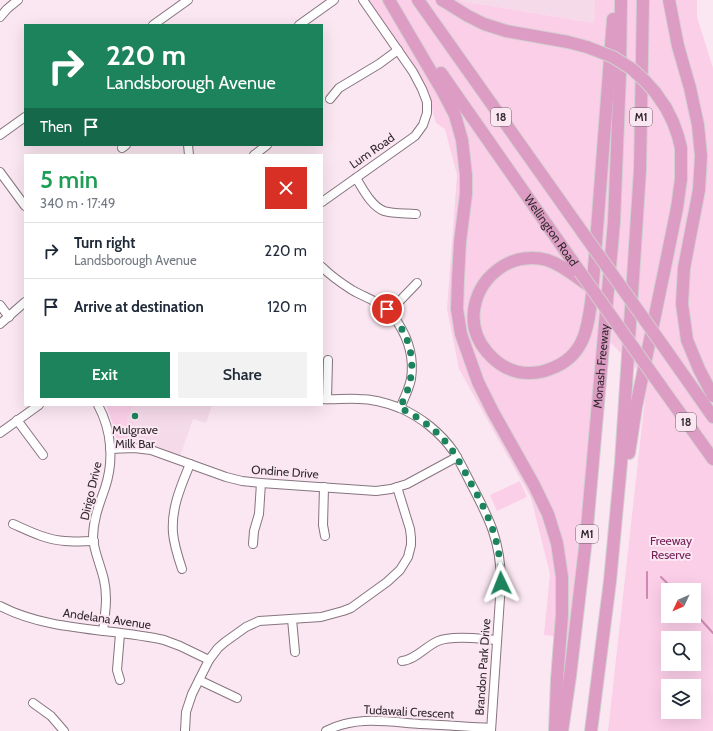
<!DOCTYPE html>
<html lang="en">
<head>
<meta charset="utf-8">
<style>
	body { margin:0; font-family:Cabin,sans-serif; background:#f2f2f3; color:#1f2937; height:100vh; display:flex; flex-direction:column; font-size:15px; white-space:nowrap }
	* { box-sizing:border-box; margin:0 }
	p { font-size:13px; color:#747a83 }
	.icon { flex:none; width:22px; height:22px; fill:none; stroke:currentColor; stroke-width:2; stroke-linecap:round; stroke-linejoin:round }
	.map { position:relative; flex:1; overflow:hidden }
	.sheet { position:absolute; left:24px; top:154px; width:299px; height:252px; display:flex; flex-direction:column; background:#fff; border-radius:0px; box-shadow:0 4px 16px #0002 }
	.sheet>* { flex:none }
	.guide { position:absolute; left:24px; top:24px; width:299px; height:122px; border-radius:0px; box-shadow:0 4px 16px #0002; background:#1c835d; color:#fff; overflow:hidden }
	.needle { width:26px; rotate:226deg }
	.fabs { position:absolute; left:661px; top:583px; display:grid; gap:8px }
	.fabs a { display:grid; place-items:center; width:40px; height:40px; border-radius:0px; background:#fff; box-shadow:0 4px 16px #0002; font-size:20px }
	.pin { position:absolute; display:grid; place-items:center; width:34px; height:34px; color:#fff; margin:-17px; border:2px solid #fff; border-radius:50%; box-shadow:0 1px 4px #0007 }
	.me { position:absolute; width:44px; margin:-22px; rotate:358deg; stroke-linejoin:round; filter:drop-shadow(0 0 3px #0008) }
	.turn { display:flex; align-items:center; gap:14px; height:84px; padding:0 16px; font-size:18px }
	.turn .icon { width:52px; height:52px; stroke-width:2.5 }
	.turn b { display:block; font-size:28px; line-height:34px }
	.then { display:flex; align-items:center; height:38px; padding:0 16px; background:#0003; gap:8px; font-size:15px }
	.round { display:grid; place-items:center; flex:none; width:42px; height:42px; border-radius:0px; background:#f2f2f3 }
	.overview { display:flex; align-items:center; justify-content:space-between; height:68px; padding:0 16px }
	h1 { font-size:24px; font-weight:600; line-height:30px; color:#1e9e55 }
	.action { display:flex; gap:8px; margin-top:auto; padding:8px 16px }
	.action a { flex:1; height:46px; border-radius:0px; background:#1c835d; color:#fff; font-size:16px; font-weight:600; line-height:46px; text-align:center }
	.action a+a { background:#f2f2f3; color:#1f2937 }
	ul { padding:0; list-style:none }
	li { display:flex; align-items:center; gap:12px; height:56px; padding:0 16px; border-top:1px solid #e0e1e3 }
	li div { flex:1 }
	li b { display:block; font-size:15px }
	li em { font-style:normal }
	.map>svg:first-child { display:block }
	.built { fill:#f5dae9 }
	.green { fill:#fccfe9; fill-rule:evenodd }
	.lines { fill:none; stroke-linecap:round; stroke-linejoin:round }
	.stream { stroke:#ce88b2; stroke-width:2 }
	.minor-casing { stroke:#86747e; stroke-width:10 }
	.highway-casing { stroke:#d2d0d1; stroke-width:14 }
	.minor { stroke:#fff; stroke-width:8 }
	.highway { stroke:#dd9cc3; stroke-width:12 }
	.highway-bridge-casing { stroke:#d2d0d1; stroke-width:14; stroke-linecap:butt }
	.highway-bridge { stroke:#dd9cc3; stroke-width:12 }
	.route { stroke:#1c835d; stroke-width:7; stroke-dasharray:0 12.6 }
	.poi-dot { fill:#1c835d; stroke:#fbe7f2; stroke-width:1.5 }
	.labels { text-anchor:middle; stroke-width:4; stroke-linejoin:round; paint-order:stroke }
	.shield { fill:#fbe7f2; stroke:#6e6369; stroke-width:1 }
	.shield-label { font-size:11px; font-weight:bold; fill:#322a2e }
	.street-label { font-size:12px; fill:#322a2e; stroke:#fbe7f2 }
	.poi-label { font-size:12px; fill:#322a2e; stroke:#fbe7f2 }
	.park-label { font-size:12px; fill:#76235b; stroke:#fbe7f2 }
</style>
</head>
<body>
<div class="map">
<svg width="713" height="731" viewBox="0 0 713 731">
	<rect width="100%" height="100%" fill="#fbe7f2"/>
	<g class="built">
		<path d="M460 0H595L594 23 462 1Z"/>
		<path d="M133 405H212L206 423 193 419 179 459 127 447V441L134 423 127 420Z"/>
	</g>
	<g class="green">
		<path d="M369 0H460L462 1 594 23 595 0H697V17L713 68V731H608L647 380 605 337 575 639 544 635 550 574 531 498 459 369 447 309 457 175 445 129 436 123 427 92 409 58ZM668 590H694V616H668ZM668 638H694V664H668ZM668 686H694V712H668Z"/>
		<path d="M106 405H133L127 420 134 423 127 441H120L116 438 113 424Z"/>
		<path d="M520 481 527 497 497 511 490 495Z"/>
	</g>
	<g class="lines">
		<g class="stream">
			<path d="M661 577 674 590"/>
			<path d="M647 598V572"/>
			<path d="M694 612 713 633"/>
		</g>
		<g class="minor-casing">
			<g id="minor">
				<path d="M0 17 7 9 18 0"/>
				<path d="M153 25 188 0"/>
				<path d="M299 25 334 0"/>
				<path d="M330 99 339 88 379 64 398 50"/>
				<path d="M0 135 25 117"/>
				<path d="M188 145 189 155"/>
				<path d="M122 148 126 145"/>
				<path d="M254 155 267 145"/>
				<path d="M0 172 25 206"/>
				<path d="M356 178C363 189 371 206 384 211 394 214 406 213 416 214"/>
				<path d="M322 202 415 136 423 125 427 113V102L422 89 413 72 363 0"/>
				<path d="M322 267C331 276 341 283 352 290 364 297 378 301 389 311 393 314 396 319 398 323 409 340 414 359 411 379 409 389 404 399 400 408"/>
				<path d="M0 305 9 317"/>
				<path d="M390 311 417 283"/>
				<path d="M0 324 25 302"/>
				<path d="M322 399C334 400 346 398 359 399 373 399 387 403 400 408 421 417 441 433 454 452 460 462 465 472 470 482 489 518 501 541 501 583L491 731"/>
				<path d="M327 399 328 360"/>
				<path d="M98 405C112 431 114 461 105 488 99 505 93 520 93 538 94 552 101 566 104 580 108 597 105 614 103 631"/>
				<path d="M17 420 43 455"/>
				<path d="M0 433 39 405"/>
				<path d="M110 449 134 448 151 450 226 477 242 481 261 483 376 491 391 489 407 484 457 457"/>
				<path d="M324 487 323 525 325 536"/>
				<path d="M13 524C29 531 46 540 65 541 74 542 84 541 94 541"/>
				<path d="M253 544 254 531 259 514 261 483"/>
				<path d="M182 569C178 557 174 545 173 533 171 508 181 486 190 464"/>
				<path d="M0 606C50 632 110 628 164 640L180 646 209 660"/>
				<path d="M292 619 295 652"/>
				<path d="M402 661C415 660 426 646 438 641 453 635 481 639 497 640"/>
				<path d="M120 680 117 670 120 634"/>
				<path d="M199 680 237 698"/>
				<path d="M33 703 51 716 64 731"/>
				<path d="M185 731 186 712 192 694 209 660 218 648 225 642 246 627 259 621 321 617 343 611 351 608 387 582 400 570 408 557 411 545V538L410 529 397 487"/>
				<path d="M326 731C355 715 390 722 420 724 444 725 468 727 491 728"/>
			</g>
		</g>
		<g class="highway-casing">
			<g id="highway">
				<path d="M389 0 443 92 455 115 462 140 466 175V194L460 242 458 279 457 309 461 334 478 382 493 412 534 485 548 514 557 543 562 577V615L557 680 555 731"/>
				<path d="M418 0 583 233"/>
				<path d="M442 0 468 16 484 24 506 31 568 42 587 47"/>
				<path d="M669 0 678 46 690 88 698 125 701 156 699 190 684 268 682 304 687 340 699 369 713 396"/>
				<path id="s1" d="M441 73 580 272"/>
				<path d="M589 286C576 277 563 265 547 260 533 256 516 258 503 266 473 285 463 324 487 352 498 365 512 373 529 373 536 373 543 372 550 369 585 357 588 327 592 295L613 19"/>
				<path d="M666 350 713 417"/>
				<path d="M660 385 713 459"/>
				<path d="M629 453 636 407 665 267 677 208 681 179V148L678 136 673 122 666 108"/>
				<path id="s2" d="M562 731 570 676 586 539 614 222 620 74 621 0"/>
				<path d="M591 731 610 581 621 463 640 170 643 0"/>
			</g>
		</g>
		<use href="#minor" class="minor"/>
		<use href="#highway" class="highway"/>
		<g class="highway-bridge-casing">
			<g id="highway-bridge">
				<path d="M587 47 613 57 632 69 645 81 655 92 666 108"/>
				<path d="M583 233 666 350"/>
				<path d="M580 272 660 385"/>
			</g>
		</g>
		<use href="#highway-bridge" class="highway-bridge"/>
	</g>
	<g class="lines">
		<path class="route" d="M387 309C392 313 396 320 400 326 411 343 415 365 409 385 407 393 403 401 400 408 421 418 441 433 454 453 461 464 467 476 473 487 491 520 501 544 501 583"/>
	</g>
	<circle class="poi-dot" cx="135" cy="416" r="4"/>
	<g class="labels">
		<g class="shield">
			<rect x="491" y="108" width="20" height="18" rx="3"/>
			<rect x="630" y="108" width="22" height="18" rx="3"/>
			<rect x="676" y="413" width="20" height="18" rx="3"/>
			<rect x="576" y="525" width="22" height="18" rx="3"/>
		</g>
		<g class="shield-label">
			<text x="501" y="121">18</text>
			<text x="641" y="121">M1</text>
			<text x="686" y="426">18</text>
			<text x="587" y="538">M1</text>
		</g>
		<g class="street-label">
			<text transform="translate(372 151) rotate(-35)" y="4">Lum Road</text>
			<text dy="4" stroke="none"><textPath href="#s1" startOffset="192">Wellington Road</textPath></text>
			<text dy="4" stroke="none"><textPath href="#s2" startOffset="367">Monash Freeway</textPath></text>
			<text transform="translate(285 472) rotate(4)" y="4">Ondine Drive</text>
			<text transform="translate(91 491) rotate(-77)" y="4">Dirigo Drive</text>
			<text transform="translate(107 619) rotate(8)" y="4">Andelana Avenue</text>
			<text transform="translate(483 667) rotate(-86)" y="4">Brandon Park Drive</text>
			<text transform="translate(409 712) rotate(3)" y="4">Tudawali Crescent</text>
		</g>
		<g class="poi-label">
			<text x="135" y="434">Mulgrave<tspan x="135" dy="14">Milk Bar</tspan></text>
		</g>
		<g class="park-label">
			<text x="671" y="545">Freeway<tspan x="671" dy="14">Reserve</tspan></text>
		</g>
	</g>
</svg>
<div class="fabs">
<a><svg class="needle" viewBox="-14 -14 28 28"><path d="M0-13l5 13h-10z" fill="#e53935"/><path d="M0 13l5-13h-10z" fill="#747a83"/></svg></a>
<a><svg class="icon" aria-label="search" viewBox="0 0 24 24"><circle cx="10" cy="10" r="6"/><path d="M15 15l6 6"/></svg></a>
<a><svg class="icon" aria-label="layers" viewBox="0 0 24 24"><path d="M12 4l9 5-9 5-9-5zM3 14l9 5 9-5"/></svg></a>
</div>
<div class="pin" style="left:387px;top:309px;background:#d93025"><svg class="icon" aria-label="arrive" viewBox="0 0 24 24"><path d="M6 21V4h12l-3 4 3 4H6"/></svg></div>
<svg class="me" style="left:501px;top:583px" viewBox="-20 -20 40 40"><path d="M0-17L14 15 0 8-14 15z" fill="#1c835d" stroke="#fff" stroke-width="4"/></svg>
<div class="guide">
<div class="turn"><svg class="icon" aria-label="right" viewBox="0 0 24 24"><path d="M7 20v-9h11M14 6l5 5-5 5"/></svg><div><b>220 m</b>Landsborough Avenue</div></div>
<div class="then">Then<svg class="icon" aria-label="arrive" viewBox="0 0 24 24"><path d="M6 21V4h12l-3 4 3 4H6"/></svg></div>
</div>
<section class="sheet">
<div class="overview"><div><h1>5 min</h1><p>340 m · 17:49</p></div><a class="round" style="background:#d93025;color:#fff"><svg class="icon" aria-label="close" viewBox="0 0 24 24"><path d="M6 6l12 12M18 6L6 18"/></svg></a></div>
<ul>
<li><svg class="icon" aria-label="right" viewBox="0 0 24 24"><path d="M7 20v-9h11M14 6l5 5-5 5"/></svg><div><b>Turn right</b><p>Landsborough Avenue</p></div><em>220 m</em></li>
<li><svg class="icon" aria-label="arrive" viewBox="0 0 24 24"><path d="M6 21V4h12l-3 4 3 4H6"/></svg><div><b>Arrive at destination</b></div><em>120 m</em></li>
</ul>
<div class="action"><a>Exit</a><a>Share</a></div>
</section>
</div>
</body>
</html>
